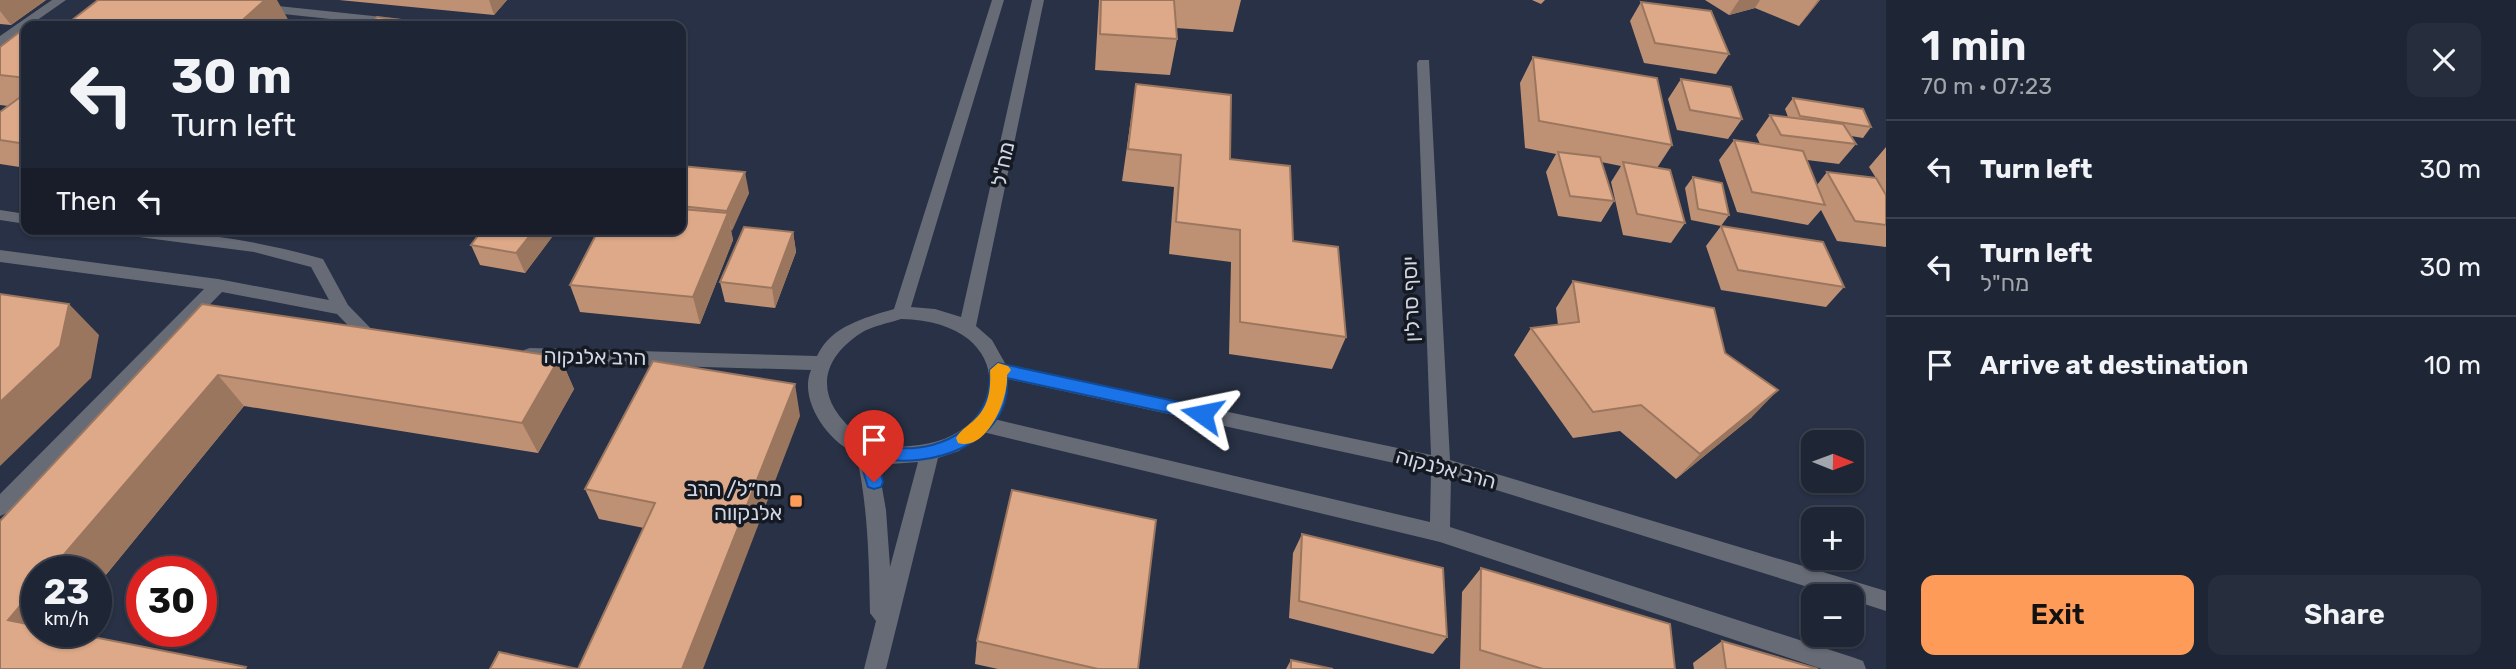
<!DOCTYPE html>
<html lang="en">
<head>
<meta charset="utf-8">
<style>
	body { margin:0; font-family:Rubik,Heebo,sans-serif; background:#262d3c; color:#f1f3f6; height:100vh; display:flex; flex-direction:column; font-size:26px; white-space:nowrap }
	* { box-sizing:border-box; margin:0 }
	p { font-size:23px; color:#a1a5ac }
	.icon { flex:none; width:38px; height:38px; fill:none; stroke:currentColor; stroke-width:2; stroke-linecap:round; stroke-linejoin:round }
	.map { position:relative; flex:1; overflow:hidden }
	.side { display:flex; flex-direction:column; background:#1e2534; width:630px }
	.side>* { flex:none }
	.guide { position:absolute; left:21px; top:21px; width:665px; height:214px; border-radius:14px; box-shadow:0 2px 5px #0004,0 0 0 2px #3c424f; background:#1e2534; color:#f1f3f6; overflow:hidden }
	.needle { width:46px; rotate:91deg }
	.buttons { position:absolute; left:1801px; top:430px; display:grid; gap:14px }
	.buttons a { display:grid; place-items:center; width:63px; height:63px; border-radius:14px; background:#1e2534; box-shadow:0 2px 5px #0004,0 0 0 2px #3c424f; font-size:35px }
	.speed { position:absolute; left:21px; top:556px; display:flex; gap:14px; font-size:35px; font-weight:700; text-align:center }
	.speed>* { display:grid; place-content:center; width:91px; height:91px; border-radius:50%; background:#1e2534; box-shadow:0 2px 5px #0004,0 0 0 2px #3c424f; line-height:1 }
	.speed small { font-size:18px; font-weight:400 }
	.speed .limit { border:10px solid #d22; background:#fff; color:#111 }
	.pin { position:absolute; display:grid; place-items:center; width:60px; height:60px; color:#fff; margin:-72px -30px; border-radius:50% 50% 50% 0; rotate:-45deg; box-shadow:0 0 7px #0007 }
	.pin .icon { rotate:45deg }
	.me { position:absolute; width:77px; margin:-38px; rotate:282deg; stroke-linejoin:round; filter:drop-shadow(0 0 5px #0008) }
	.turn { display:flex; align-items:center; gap:24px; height:147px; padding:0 35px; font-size:32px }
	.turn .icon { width:91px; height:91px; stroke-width:2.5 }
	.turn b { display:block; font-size:49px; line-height:60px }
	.then { display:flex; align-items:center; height:66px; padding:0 35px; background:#0003; gap:14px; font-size:26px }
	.round { display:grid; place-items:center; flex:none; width:74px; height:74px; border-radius:14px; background:#262d3c }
	.overview { display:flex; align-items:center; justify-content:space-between; height:119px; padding:0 35px }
	h1 { font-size:42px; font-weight:600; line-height:52px }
	.action { display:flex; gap:14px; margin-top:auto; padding:14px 35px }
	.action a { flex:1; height:80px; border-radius:14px; background:#fe9b58; color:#111; font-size:28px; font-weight:600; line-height:80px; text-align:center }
	.action a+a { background:#262d3c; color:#f1f3f6 }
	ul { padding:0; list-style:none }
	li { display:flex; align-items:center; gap:21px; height:98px; padding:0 35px; border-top:2px solid #3c424f }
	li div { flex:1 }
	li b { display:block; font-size:26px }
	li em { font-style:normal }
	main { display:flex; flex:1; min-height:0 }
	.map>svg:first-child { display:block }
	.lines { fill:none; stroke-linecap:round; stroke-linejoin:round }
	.minor { fill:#676b76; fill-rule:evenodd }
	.wall { fill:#be9175 }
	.shaded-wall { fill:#9b765f }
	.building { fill:#dda988; stroke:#9b765f; stroke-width:2 }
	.route { fill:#1a73e8; stroke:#114b97; stroke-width:2 }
	.slow { fill:#f59e0b }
	.poi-dot { fill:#fe9b58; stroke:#151922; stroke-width:2.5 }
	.labels { text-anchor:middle; stroke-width:7; stroke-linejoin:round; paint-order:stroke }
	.street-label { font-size:21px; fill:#d0d6e3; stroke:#151922 }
	.poi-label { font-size:21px; fill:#d0d6e3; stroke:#151922; text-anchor:end }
</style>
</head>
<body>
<main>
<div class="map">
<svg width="1886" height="669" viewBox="0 0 1886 669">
	<rect width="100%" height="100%" fill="#283145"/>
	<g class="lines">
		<g class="minor">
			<path d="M52 0H66L0 46V36Z"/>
			<path d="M992 0H1004L911 307 935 309 961 317 1032 0H1044L976 326 992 340 1006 365 1431 455 1417 63 1419 60H1429L1450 460 1886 591V611L1852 600V597H1840L1451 476 1450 527 1855 658 1863 661 1866 669H1822L1440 542 983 432 959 451 938 458 886 669H864L876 621 870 613C869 559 868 506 856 453 829 443 798 400 811 370L530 362 524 360 521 355 524 350 530 348 817 356C831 326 864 318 894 309ZM901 319C1022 321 1013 440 910 446 892 448 873 446 859 435 817 403 815 363 861 333 872 326 889 323 901 319ZM1008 379 1431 471 1430 522 994 419 1004 400ZM877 459 891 464 918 462 890 567 886 510Z"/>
			<path d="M259 4 430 22 436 26H396L255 11 253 8Z"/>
			<path d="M0 210 26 214V224L0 220Z"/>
			<path d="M108 229C182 229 252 239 323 259L348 305 385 343 382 348H370L337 314 222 292 7 513 0 516V494L204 289 0 262V250L218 279 329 300 311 267 254 252 116 234Z"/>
		</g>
	</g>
	<g class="wall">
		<path d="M0 0H46L11 25 0 24Z"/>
		<path d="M339 0H507L494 15Z"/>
		<path d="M1099 0H1241L1233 32 1176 28 1177 39 1170 75 1095 70Z"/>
		<path d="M1532 0H1545L1541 4Z"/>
		<path d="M1705 0H1820L1799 26 1755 8 1729 15Z"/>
		<path d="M1641 2 1729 54 1716 74 1644 63 1630 21Z"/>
		<path d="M26 27V168L0 164V112L8 106 0 105V47Z"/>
		<path d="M1533 57 1672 145 1657 168 1685 223 1671 243 1623 235 1611 182 1621 166 1601 162 1614 201 1601 222 1558 216 1546 172 1556 154 1525 148 1520 83Z"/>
		<path d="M1681 79 1742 119 1728 139 1677 130 1668 99Z"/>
		<path d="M1136 84 1230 159 1293 241 1346 337 1332 369 1229 354 1231 262 1169 254 1174 187 1122 181Z"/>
		<path d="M1793 98 1871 127 1863 138 1851 136 1856 144 1839 164 1807 160 1817 185 1827 172 1876 178 1869 167 1886 147V247L1837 241 1821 210 1808 225 1737 212 1719 160 1734 140 1760 144 1756 135 1770 115 1788 117 1785 109Z"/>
		<path d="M681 166 749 193 731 231 733 240 700 324 580 312 570 285 681 229Z"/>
		<path d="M1693 177 1729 215 1721 226 1691 220 1685 188Z"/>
		<path d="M1721 226 1844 287 1826 307 1721 290 1706 246Z"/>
		<path d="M558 229 525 273 480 265 471 245Z"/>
		<path d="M793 232 796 252 775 308 725 302 720 282Z"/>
		<path d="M1573 281 1725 353 1752 417 1676 479 1620 431 1573 438 1514 355 1531 328 1558 325 1556 308Z"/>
		<path d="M202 304 560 357 574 389 538 453 244 406 96 587V572L0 669Z"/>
		<path d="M800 416 644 528 599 519 585 489Z"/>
		<path d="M1302 534 1447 637 1433 654 1289 618 1293 553Z"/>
		<path d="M1481 568 1675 669H1460L1462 592Z"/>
		<path d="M977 641 1138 669H998L975 664Z"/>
		<path d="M1722 641 1818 669H1694L1693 663Z"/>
		<path d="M1291 660 1333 669H1286Z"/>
	</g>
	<g class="shaded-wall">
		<path d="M0 0H46L11 25 0 11Z"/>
		<path d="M265 0H277L290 23 286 26H236Z"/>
		<path d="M489 0H507L494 15Z"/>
		<path d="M1739 0H1760L1755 8 1729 15Z"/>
		<path d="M1818 0H1820L1799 26Z"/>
		<path d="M745 172 749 193 732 231 727 211Z"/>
		<path d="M728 213 733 240 700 324 693 297Z"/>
		<path d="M535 229H558L525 273 516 253Z"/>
		<path d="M793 232 796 252 775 308 772 288Z"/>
		<path d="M69 304 99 335 91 378 0 466V402Z"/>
		<path d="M560 357 574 389 538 453 522 423Z"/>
		<path d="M218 375 244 406 96 587V572H49Z"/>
		<path d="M795 384 800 416 703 669H682Z"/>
		<path d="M1778 390 1752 417 1676 479 1700 454Z"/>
		<path d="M37 586V632L8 620Z"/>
	</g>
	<g class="building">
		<path d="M98 0H265L236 26H27L34 21 67 24Z"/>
		<path d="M1101 0H1174L1177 39 1100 34Z"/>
		<path d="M1641 2 1711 11 1729 54 1655 43Z"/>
		<path d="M377 17 409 21 412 26H368Z"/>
		<path d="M26 27V78L0 75V47Z"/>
		<path d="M1533 57 1657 78 1672 145 1539 121Z"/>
		<path d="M1681 79 1731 87 1742 119 1690 110Z"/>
		<path d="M1136 84 1231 95 1230 159 1290 166 1293 241 1338 247 1346 337 1240 322V230L1176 222 1181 155 1128 149Z"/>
		<path d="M19 98 26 99V144L0 140V112Z"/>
		<path d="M1793 98 1863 109 1871 127 1800 116Z"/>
		<path d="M1770 115 1843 124 1856 144 1781 135Z"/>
		<path d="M1734 140 1803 151 1825 205 1752 192Z"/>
		<path d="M1558 152 1600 157 1614 201 1570 196Z"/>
		<path d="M1623 162 1670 170 1685 223 1637 214Z"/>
		<path d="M681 166 745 172 727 211 681 206Z"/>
		<path d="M1827 172 1876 178 1886 195V225L1855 221Z"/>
		<path d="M1693 177 1722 183 1729 215 1698 209Z"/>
		<path d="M681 209 728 213 693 297 570 285 599 229H681Z"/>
		<path d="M1721 226 1823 242 1844 287 1738 270Z"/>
		<path d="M744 227 793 232 772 288 720 282Z"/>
		<path d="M483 229H535L516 253 471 245Z"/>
		<path d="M1573 281 1714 308 1725 353 1778 390 1700 454 1641 405 1593 412 1531 328 1579 322Z"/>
		<path d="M0 294 69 304 60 346 0 402Z"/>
		<path d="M202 304 560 357 522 423 218 375 49 572H37V586L8 620 37 626V632H68L246 667 245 669H0V521Z"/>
		<path d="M653 361 795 384 682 669H578L655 503 585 489Z"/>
		<path d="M1012 490 1156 520 1138 669H1098L977 641Z"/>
		<path d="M1302 534 1443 568 1447 637 1299 601Z"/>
		<path d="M1481 568 1670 624 1675 669H1543L1480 650Z"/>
		<path d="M1722 641 1818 669H1726Z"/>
		<path d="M499 652 578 669H490Z"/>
		<path d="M1291 660 1333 669H1291Z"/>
	</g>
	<path class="route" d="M998 363 1202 407 1208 409 1211 414 1208 418 1202 420 1007 378C1012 444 929 470 877 458L883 482 881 487 874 489 868 487 856 448 859 443C871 439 883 447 896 448 946 452 993 423 990 370Z"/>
	<path class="slow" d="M998 363 1008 366 1011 370 1007 375C1009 398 987 452 958 443L956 438C960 431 966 427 972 422 989 408 991 390 990 370Z"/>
	<rect class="poi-dot" x="789" y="494" width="14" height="14" rx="3.5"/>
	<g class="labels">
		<g class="street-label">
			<text transform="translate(1003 164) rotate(-78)" y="7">מח"ל</text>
			<text transform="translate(1411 299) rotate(-92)" y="7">יוסף סרלין</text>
			<text transform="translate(595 357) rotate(1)" y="7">הרב אלנקוה</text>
			<text transform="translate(1446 469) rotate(15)" y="7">הרב אלנקוה</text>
		</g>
		<g class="poi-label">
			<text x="782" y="496">מח״ל/ הרב<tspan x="782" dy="24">אלנקווה</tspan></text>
		</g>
	</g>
</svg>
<div class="buttons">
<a><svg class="needle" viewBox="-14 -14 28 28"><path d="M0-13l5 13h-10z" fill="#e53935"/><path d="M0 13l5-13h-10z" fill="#a1a5ac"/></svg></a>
<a>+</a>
<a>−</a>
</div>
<div class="speed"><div>23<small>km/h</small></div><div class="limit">30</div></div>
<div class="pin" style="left:874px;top:482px;background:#d93025"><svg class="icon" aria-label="arrive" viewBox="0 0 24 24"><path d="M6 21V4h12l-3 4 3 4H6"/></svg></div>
<svg class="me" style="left:1202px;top:414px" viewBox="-20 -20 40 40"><path d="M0-17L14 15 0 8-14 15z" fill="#1a73e8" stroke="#fff" stroke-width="4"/></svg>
<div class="guide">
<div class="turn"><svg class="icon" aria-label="left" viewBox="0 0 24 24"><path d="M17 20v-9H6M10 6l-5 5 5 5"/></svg><div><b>30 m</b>Turn left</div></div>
<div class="then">Then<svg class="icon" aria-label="left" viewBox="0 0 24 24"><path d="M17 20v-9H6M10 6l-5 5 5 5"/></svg></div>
</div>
</div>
<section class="side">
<div class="overview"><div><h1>1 min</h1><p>70 m · 07:23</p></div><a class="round"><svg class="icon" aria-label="close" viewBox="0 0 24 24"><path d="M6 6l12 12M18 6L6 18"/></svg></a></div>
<ul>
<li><svg class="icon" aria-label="left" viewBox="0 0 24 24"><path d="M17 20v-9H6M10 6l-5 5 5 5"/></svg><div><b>Turn left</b></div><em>30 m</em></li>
<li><svg class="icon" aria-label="left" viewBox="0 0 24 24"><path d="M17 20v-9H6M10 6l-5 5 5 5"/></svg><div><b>Turn left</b><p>מח&quot;ל</p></div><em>30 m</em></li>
<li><svg class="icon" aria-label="arrive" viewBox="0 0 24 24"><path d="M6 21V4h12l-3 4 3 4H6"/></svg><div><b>Arrive at destination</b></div><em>10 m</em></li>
</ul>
<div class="action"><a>Exit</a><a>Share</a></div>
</section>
</main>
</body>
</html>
